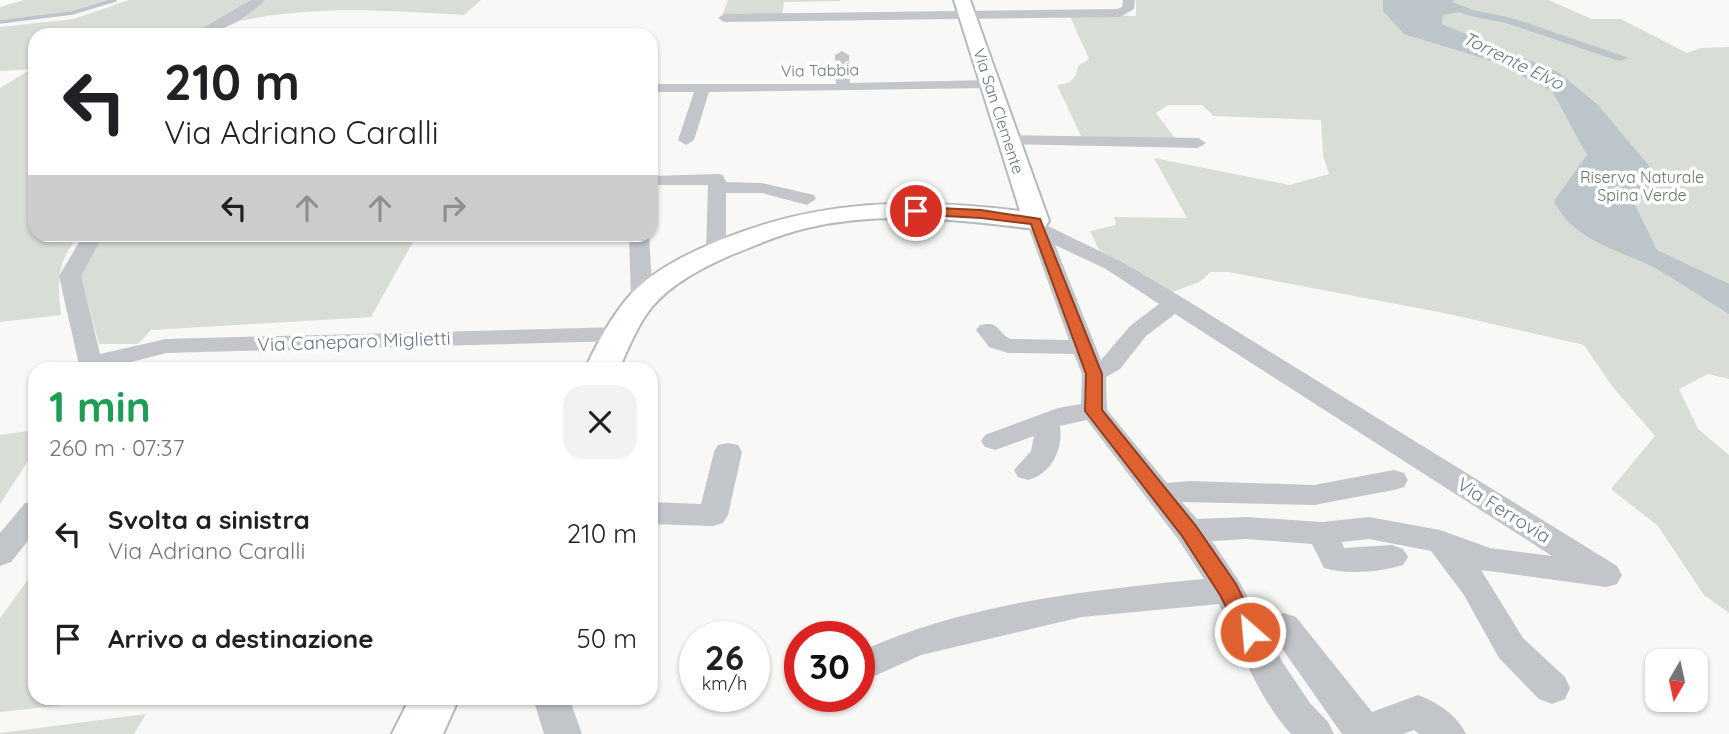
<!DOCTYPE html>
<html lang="it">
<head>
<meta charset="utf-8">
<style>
	body { margin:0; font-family:Quicksand,sans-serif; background:#f2f2f2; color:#202124; height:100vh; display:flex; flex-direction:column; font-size:26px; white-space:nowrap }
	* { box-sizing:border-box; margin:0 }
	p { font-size:23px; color:#757577 }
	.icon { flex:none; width:38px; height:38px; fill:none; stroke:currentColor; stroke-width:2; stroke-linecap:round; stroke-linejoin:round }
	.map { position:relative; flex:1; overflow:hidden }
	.details { position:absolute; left:28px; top:362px; width:630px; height:343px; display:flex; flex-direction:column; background:#fff; border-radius:21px; box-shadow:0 2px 5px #0004 }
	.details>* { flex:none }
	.top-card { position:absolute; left:28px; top:28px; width:630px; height:214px; border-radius:21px; box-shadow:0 2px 5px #0004; background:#fff; color:#202124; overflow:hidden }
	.needle { width:46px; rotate:189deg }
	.buttons { position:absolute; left:1645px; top:649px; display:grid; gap:14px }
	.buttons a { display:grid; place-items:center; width:63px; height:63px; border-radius:14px; background:#fff; box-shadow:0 2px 5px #0004; font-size:35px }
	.speed { position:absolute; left:679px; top:621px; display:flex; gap:14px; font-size:35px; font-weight:700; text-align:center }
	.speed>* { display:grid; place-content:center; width:91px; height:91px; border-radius:50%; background:#fff; box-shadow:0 2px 5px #0004; line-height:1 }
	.speed small { font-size:18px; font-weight:400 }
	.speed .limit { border:10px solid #d22; background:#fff; color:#111 }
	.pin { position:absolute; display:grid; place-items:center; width:60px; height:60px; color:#fff; margin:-30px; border:4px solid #fff; border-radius:50%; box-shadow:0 2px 7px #0007 }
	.me { position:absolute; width:77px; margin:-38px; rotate:333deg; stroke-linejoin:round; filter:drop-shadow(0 0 5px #0008) }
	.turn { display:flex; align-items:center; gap:24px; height:147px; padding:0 21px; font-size:32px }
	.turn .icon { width:91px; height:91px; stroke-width:2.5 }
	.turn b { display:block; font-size:49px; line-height:60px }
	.lanes { display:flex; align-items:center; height:66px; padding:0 21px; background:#0003; justify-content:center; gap:35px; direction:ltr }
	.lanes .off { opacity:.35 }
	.round { display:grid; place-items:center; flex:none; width:74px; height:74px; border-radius:21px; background:#f2f2f2 }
	.overview { display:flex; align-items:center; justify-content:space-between; height:119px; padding:0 21px }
	h1 { font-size:42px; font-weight:700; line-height:52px; color:#1e9e55 }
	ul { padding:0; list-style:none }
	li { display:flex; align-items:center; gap:21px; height:105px; padding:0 21px }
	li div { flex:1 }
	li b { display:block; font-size:26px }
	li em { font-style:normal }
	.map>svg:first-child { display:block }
	.green { fill:#d8ddd5 }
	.water { fill:#bbc5ca }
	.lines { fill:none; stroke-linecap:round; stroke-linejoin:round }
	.stream { stroke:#bbc5ca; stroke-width:3.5 }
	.canal { fill:#bbc5ca; fill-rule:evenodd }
	.secondary-casing { stroke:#b4b9be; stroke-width:4 }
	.street { fill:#c2c5c9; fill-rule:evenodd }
	.secondary { fill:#fff; fill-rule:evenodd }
	.route { fill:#df6130; stroke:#913f1f; stroke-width:2 }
	.labels { text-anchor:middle; stroke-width:7; stroke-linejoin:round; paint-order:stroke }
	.far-street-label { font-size:16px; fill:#687786; stroke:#fff }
	.far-park-label { font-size:16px; fill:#667863; stroke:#fff }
	.far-water-label { font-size:18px; font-style:italic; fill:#647881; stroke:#fff }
	.street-label { font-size:19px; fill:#687786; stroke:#fff }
</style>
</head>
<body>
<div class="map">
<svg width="1729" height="734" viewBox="0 0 1729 734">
	<rect width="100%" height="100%" fill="#f8f8f6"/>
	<g class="green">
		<path d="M24 0H110C74 15 38 16 0 21V7Z"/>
		<path d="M129 0H260L190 35H35V69L0 71V27L74 19Z"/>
		<path d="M263 0H481L464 15C382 11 316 4 230 23Z"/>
		<path d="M728 0H840V1L784 2 782 15 722 16Z"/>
		<path d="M1136 0H1548L1592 19H1621L1687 53 1701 48 1729 47V379L1708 374 1679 389 1698 429 1729 455V613L1704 595 1658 526 1611 489 1655 436 1612 386 1584 345 1449 314 1228 272H1211L1199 282 1170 293 1099 250 1090 231 1116 225 1114 217 1187 218 1154 158 1290 185 1329 174 1323 155 1321 120 1214 116 1202 105H1168L1156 113 1177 141 1082 138 1057 85C1070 84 1076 80 1078 66L1089 59 1069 14 1136 16Z"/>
		<path d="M35 71V234L79 235C57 263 57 279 61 315L0 322V88L26 72Z"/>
		<path d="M105 235H417L371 317 151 330 138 344H99L79 273Z"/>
		<path d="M35 430V450L0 504V435Z"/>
		<path d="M35 570V698H127L0 712V618Z"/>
		<path d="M146 714 134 734H0V733Z"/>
	</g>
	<path class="water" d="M1383 0H1455L1450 3 1463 11 1443 15 1442 24 1558 72 1598 105 1650 167V190L1635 205 1657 250 1729 284V314C1704 299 1680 282 1655 268 1618 249 1573 241 1554 201L1587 155 1552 91 1495 62 1404 34 1383 11Z"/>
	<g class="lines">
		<path class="stream" d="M0 22 72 13 115 0"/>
		<path class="canal" d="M1433 0H1447L1473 10 1512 18 1629 58 1619 61 1506 23 1466 15Z"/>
		<g class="secondary-casing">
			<g id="secondary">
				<path d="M954 0H970L1049 221 1045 227 1036 229C961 220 882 210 807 228 780 234 756 245 731 255 702 268 672 283 651 308 637 326 628 349 619 369H585C597 343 613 313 633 292 657 268 689 253 720 240 821 199 913 198 1020 211Z"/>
				<path d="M410 698H459L443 734H392Z"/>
			</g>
		</g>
		<g class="street">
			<path d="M251 0H265C246 19 218 35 191 35Z"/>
			<path d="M1123 0H1135L1134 9 1120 17 724 22 718 18 724 14 1118 9 1122 7Z"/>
			<path d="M842 51 849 55 850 83 990 80 997 84 990 88 709 92 694 140 686 145 678 140 694 92H651V84H836L835 55Z"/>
			<path d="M1007 135 1198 138 1206 143 1198 148 1001 144 999 140 1001 136Z"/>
			<path d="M717 174 723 175 726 182 762 183 814 195 816 199 807 205 762 193H726V252L723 256H709L706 252 708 185H657L651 184V176Z"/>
			<path d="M1036 215 1043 217 1048 226 1120 261 1183 298 1617 566 1622 575 1617 584 1606 587 1481 570 1523 638 1565 677 1570 688 1565 699 1552 704 1539 699 1499 658 1464 595 1431 551 1369 539 1342 542 1344 548 1392 545 1403 549 1408 557 1403 565C1381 572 1346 575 1324 568L1312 544 1247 539 1212 541 1239 581 1283 663 1310 703 1328 722 1334 734H1291C1258 698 1240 647 1219 604L1082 617 921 655 859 683V652C965 603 1089 590 1204 579L1178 539 1087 420 1060 426C1063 450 1052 473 1028 480L1018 477 1014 470 1031 451 1034 436 995 450 985 447 981 441 985 435 1058 408 1081 404 1082 374 1074 354 1008 353 989 347 976 330 980 325C1001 320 996 333 1011 339L1069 340 1026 221ZM1055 245 1106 269 1159 304 1130 326 1101 360ZM1175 314 1552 556 1490 548 1440 530 1369 517 1322 522 1247 517 1197 519 1182 502 1314 505 1394 490 1404 487 1408 480 1404 473 1394 470 1314 485 1190 481 1167 483 1107 410 1106 377 1120 369 1146 336Z"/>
			<path d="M84 234H104L81 276 100 354 166 339 620 327 628 329 632 334 628 339 620 341 166 353 104 369H80L59 276Z"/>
			<path d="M629 234H649L653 300 650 305H634L631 300Z"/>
			<path d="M728 443 738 445 742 452 728 515 723 523 713 526 651 524V502L701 504 714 452 718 445Z"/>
			<path d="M35 500V532L11 562 0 566V533L25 503Z"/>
			<path d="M1284 613 1296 617 1372 712 1418 695C1437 702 1457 715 1466 734H1419L1414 730 1403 734H1342L1267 627 1272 617Z"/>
			<path d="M533 698H569L582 734H544Z"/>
		</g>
		<use href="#secondary" class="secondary"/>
	</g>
	<path class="route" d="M916 207 981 210 1040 219 1102 374V410L1196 526 1236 584 1260 632 1257 638 1250 641 1242 638 1220 595 1182 536 1085 411 1086 374 1031 224 981 218 911 214V209Z"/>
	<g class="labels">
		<g class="far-street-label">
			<text transform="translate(820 70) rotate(-1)" y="6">Via Tabbia</text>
			<text transform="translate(999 111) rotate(72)" y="6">Via San Clemente</text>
		</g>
		<g class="far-park-label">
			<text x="1642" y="183">Riserva Naturale<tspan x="1642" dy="18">Spina Verde</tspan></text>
		</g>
		<g class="far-water-label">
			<text transform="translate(1513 61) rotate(26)" y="6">Torrente Elvo</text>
		</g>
		<g class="street-label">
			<text transform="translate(354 341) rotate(-2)" y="7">Via Caneparo Miglietti</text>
			<text transform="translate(1504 510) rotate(32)" y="7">Via Ferrovia</text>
		</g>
	</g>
</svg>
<div class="buttons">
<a><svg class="needle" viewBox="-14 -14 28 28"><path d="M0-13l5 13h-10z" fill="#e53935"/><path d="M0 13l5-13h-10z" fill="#757577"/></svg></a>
</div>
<div class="speed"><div>26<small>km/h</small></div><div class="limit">30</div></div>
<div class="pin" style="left:916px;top:211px;background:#d93025"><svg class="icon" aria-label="arrive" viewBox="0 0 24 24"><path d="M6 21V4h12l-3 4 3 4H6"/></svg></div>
<svg class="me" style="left:1250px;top:632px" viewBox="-20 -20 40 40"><circle r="17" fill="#df6130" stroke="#fff" stroke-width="3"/><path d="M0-11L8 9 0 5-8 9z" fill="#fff"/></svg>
<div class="top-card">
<div class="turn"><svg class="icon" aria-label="left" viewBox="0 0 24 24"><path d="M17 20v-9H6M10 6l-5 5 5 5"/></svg><div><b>210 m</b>Via Adriano Caralli</div></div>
<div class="lanes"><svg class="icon" aria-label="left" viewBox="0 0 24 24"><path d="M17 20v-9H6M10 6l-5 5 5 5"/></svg><svg class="icon off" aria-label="ahead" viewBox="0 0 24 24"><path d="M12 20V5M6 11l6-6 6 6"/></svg><svg class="icon off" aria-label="ahead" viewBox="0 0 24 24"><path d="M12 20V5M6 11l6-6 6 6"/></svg><svg class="icon off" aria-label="right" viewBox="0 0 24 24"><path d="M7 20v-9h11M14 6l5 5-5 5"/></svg></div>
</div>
<section class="details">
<div class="overview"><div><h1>1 min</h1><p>260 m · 07:37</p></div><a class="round"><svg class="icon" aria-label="close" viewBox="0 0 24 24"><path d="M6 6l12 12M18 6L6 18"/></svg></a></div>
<ul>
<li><svg class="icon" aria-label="left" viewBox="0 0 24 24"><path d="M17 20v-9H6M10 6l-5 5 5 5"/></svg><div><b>Svolta a sinistra</b><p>Via Adriano Caralli</p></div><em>210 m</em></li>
<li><svg class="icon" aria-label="arrive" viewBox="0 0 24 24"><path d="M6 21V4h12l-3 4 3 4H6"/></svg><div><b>Arrivo a destinazione</b></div><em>50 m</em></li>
</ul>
</section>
</div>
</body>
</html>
